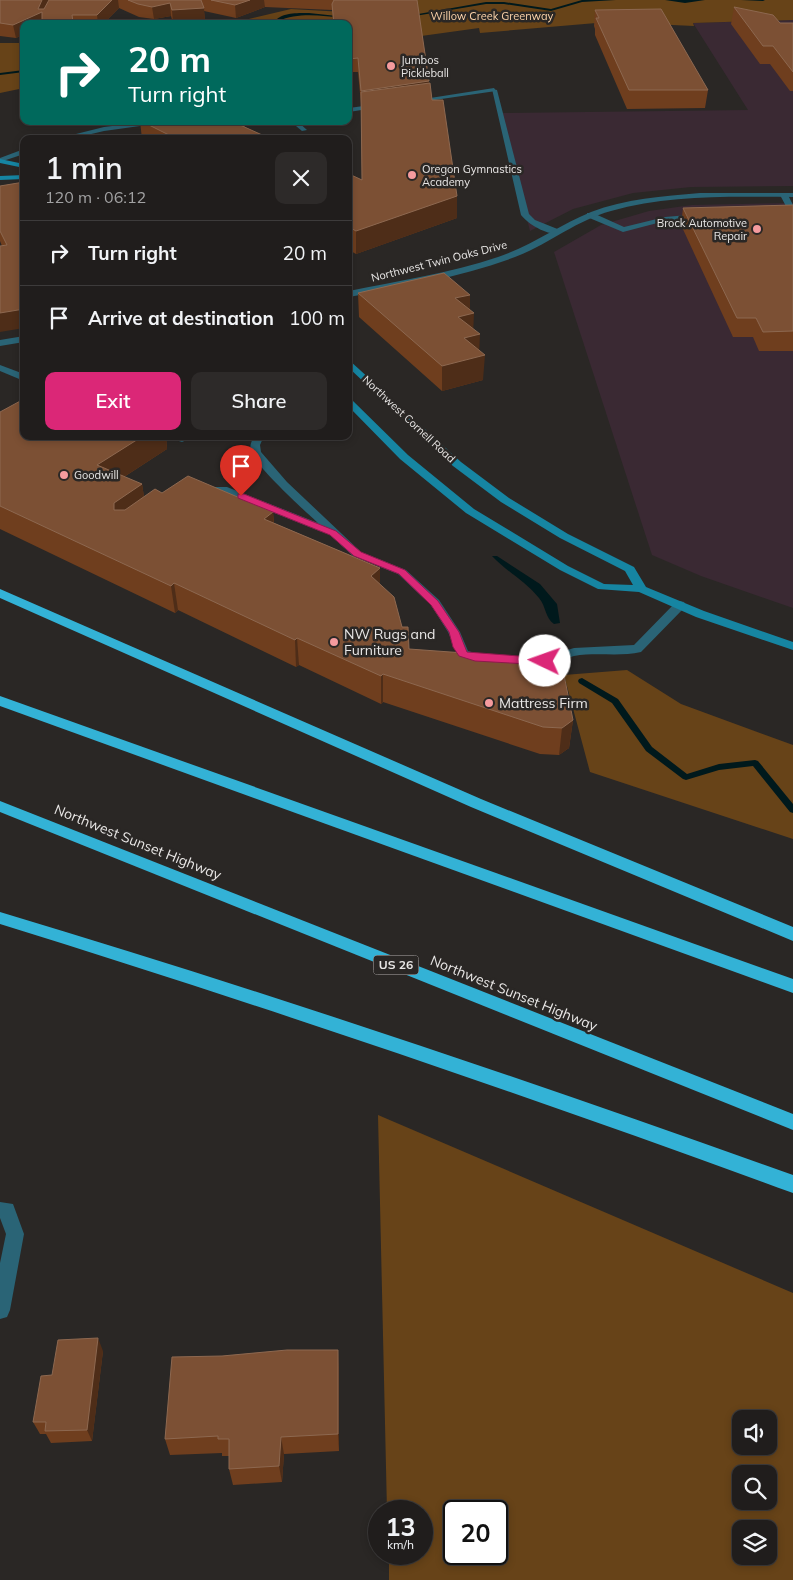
<!DOCTYPE html>
<html lang="en">
<head>
<meta charset="utf-8">
<style>
	body { margin:0; font-family:Mulish,sans-serif; background:#2d2a29; color:#f1f3f6; height:100vh; display:flex; flex-direction:column; font-size:19px; white-space:nowrap }
	* { box-sizing:border-box; margin:0 }
	p { font-size:16px; color:#a2a2a3 }
	.icon { flex:none; width:28px; height:28px; fill:none; stroke:currentColor; stroke-width:2; stroke-linecap:round; stroke-linejoin:round }
	.map { position:relative; flex:1; overflow:hidden }
	.side { position:absolute; left:20px; top:135px; width:332px; height:305px; display:flex; flex-direction:column; background:#201d1c; border-radius:10px; box-shadow:0 2px 8px #0003,0 0 0 1px #3d3b3b }
	.side>* { flex:none }
	.guide { position:absolute; left:20px; top:20px; width:332px; height:105px; border-radius:10px; box-shadow:0 2px 8px #0003,0 0 0 1px #3d3b3b; background:#00695c; color:#fff; overflow:hidden }
	.controls { position:absolute; left:732px; top:1410px; display:grid; gap:10px }
	.controls a { display:grid; place-items:center; width:45px; height:45px; border-radius:10px; background:#201d1c; box-shadow:0 2px 8px #0003,0 0 0 1px #3d3b3b; font-size:25px }
	.speed { position:absolute; left:368px; top:1500px; display:flex; gap:10px; font-size:25px; font-weight:700; text-align:center }
	.speed>* { display:grid; place-content:center; width:65px; height:65px; border-radius:50%; background:#201d1c; box-shadow:0 2px 8px #0003,0 0 0 1px #3d3b3b; line-height:1 }
	.speed small { font-size:12px; font-weight:400 }
	.speed .limit { border:2px solid #111; border-radius:8px; background:#fff; color:#111 }
	.pin { position:absolute; display:grid; place-items:center; width:42px; height:42px; color:#fff; margin:-51px -21px; border-radius:50% 50% 50% 0; rotate:-45deg; box-shadow:0 0 5px #0007 }
	.pin .icon { rotate:45deg }
	.me { position:absolute; width:55px; margin:-28px; rotate:273deg; stroke-linejoin:round; filter:drop-shadow(0 0 4px #0008) }
	.turn { display:flex; align-items:center; gap:18px; height:105px; padding:0 25px; font-size:22px }
	.turn .icon { width:65px; height:65px; stroke-width:2.5 }
	.turn b { display:block; font-size:35px; line-height:42px }
	.round { display:grid; place-items:center; flex:none; width:52px; height:52px; border-radius:10px; background:#2d2a29 }
	.head { display:flex; align-items:center; justify-content:space-between; height:85px; padding:0 25px }
	h1 { font-size:30px; font-weight:600; line-height:38px }
	.action { display:flex; gap:10px; margin-top:auto; padding:10px 25px }
	.action a { flex:1; height:58px; border-radius:10px; background:#db2777; color:#fff; font-size:20px; font-weight:600; line-height:58px; text-align:center }
	.action a+a { background:#2d2a29; color:#f1f3f6 }
	ul { padding:0; list-style:none }
	li { display:flex; align-items:center; gap:15px; height:65px; padding:0 25px; border-top:1px solid #3d3b3b }
	li div { flex:1 }
	li b { display:block; font-size:19px }
	li em { font-style:normal }
	.map>svg:first-child { display:block }
	.industrial { fill:#3a2933 }
	.green { fill:#674318; fill-rule:evenodd }
	.water { fill:#00191c }
	.lines { fill:none; stroke-linecap:round; stroke-linejoin:round }
	.stream { fill:#00191c; fill-rule:evenodd }
	.service { fill:#2a6476; fill-rule:evenodd }
	.minor { fill:#2a6476; fill-rule:evenodd }
	.secondary { fill:#1685a2; fill-rule:evenodd }
	.motorway { fill:#33b2d6; fill-rule:evenodd }
	.wall { fill:#6f3e1e }
	.shaded-wall { fill:#4e2d18 }
	.building { fill:#7c5034; stroke:#8d6850 }
	.route { fill:#db2777; stroke:#8e194d }
	.poi-dot { fill:#f59b9e; stroke:#2a2725; stroke-width:2 }
	.labels { text-anchor:middle; stroke-width:5; stroke-linejoin:round; paint-order:stroke }
	.far-park-label { font-size:11px; fill:#fcd3aa; stroke:#2a2725 }
	.far-poi-label { font-size:11px; fill:#e9e7e6; stroke:#2a2725; text-anchor:start }
	.far-street-label { font-size:11px; fill:#e9e7e6; stroke:#2a2725 }
	.shield { fill:#2a2725; stroke:#b0adac; stroke-width:1 }
	.shield-label { font-size:12px; font-weight:bold; fill:#e9e7e6 }
	.poi-label { font-size:14px; fill:#e9e7e6; stroke:#2a2725; text-anchor:start }
	.street-label { font-size:14px; fill:#e9e7e6; stroke:#2a2725 }
</style>
</head>
<body>
<div class="map">
<svg width="793" height="1580" viewBox="0 0 793 1580">
	<rect width="100%" height="100%" fill="#2a2725"/>
	<g class="industrial">
		<path d="M793 20V186L691 187 633 193 573 209 530 231 500 113 748 110 693 23Z"/>
		<path d="M793 203V608L701 576 652 555 554 252 601 225 649 211 692 205Z"/>
	</g>
	<g class="green">
		<path d="M347 0H793V20L693 23 694 26 608 22 480 33 479 28 349 46V24H228L291 9 344 12Z"/>
		<path d="M24 41V88L0 93V43H22Z"/>
		<path d="M627 670 681 704 793 745V839L590 772 564 675Z"/>
		<path d="M378 1115 793 1293V1580H389V1554H421V1511H387ZM741 1419H769V1446H741ZM741 1474H769V1501H741ZM454 1511H496V1554H454ZM741 1529H769V1556H741Z"/>
	</g>
	<path class="water" d="M492 556H497L540 584 557 604 560 623 554 624C545 618 546 606 539 598 525 581 506 571 492 556Z"/>
	<g class="lines">
		<g class="stream">
			<path d="M582 0H616L582 2 551 11 504 4H486L409 17 407 16 486 2H504L551 9Z"/>
			<path d="M665 0H705L685 3Z"/>
			<path d="M741 0H765L763 1Z"/>
			<path d="M309 13 346 17 344 18C322 16 299 12 278 21L277 24H273C279 12 297 13 309 13Z"/>
			<path d="M24 70V72L0 75V73Z"/>
			<path d="M582 678 618 699 652 747 687 774 719 764 755 760 758 761 793 804V813L790 812 753 766 719 770 686 780 683 779 646 751 612 703 579 683 578 681 579 679Z"/>
		</g>
		<g class="service">
			<path d="M492 89 497 90 529 214 535 220 560 230V234C547 235 529 225 521 215Z"/>
			<path d="M290 121H297L307 130 302 131Z"/>
			<path d="M784 193H787L793 205V216L784 218 780 216 788 210 780 195Z"/>
			<path d="M587 213H593L624 227 665 217 700 214 704 216 700 218 665 221 623 232 587 217Z"/>
			<path d="M24 336V342L0 346V340Z"/>
			<path d="M0 365 24 374V381L0 371Z"/>
			<path d="M163 436H196L182 442Z"/>
			<path d="M254 436H264L260 445 261 452 287 482 361 552 406 570 439 600 460 632 468 651 482 655 484 658 482 661 478 662 459 657 448 632 431 605 398 574 353 556 328 533 322 532 222 492H194L193 490 198 487H227L318 523C305 511 254 465 251 451 249 445 252 441 254 436Z"/>
			<path d="M680 601 684 602 686 605 684 608 641 652C620 657 596 652 574 656 562 659 538 673 529 661L531 658 544 657 574 648 634 645 676 602Z"/>
			<path d="M0 1202 13 1204 24 1234 10 1310 7 1317 0 1319V1263L6 1234 0 1218Z"/>
		</g>
		<g class="minor">
			<path d="M494 88 496 91 414 103 411 101Z"/>
			<path d="M378 104 380 107 349 112V108Z"/>
			<path d="M153 121H176L104 131 70 139H56L104 127Z"/>
			<path d="M24 149V154L0 162V158Z"/>
			<path d="M700 193H793V197C733 197 670 194 611 211 577 220 549 244 515 257 463 277 404 286 349 297V291C398 281 450 273 498 257 531 246 559 225 591 212 625 199 663 196 700 193Z"/>
		</g>
		<g class="secondary">
			<path d="M0 159 24 164V168L0 163Z"/>
			<path d="M24 175V179L0 180V176Z"/>
			<path d="M349 360 461 462 509 498 568 534 634 567 646 587 704 611 793 642V650L696 617 639 592 598 589 560 570 466 513 400 459 349 407V399L352 400 408 455 474 509 568 566 604 584 633 585 625 571 560 538 501 502 453 466 349 368Z"/>
		</g>
		<g class="motorway">
			<path d="M0 589 481 799 793 927V941L471 807 0 598Z"/>
			<path d="M0 696 793 979V993L0 706Z"/>
			<path d="M0 801 793 1114V1130L0 812Z"/>
			<path d="M0 912C267 992 530 1081 793 1175V1193C531 1097 267 1007 0 924Z"/>
		</g>
	</g>
	<g class="wall">
		<path d="M0 0H417L429 83 432 100 457 196V218L356 254 349 250V174L362 180 361 104 358 72H349V24H333L332 10 265 7 236 18 204 11 205 21 173 23 171 16 154 19 139 17 119 8 103 24H24V34L16 38 0 36Z"/>
		<path d="M734 7 780 23H793V91H790L770 64H760L731 24Z"/>
		<path d="M595 10 708 90 705 108 627 109 595 35V29L594 26Z"/>
		<path d="M140 121H244L245 127 271 139H142Z"/>
		<path d="M24 182 0 332 2 246 0 241V186Z"/>
		<path d="M793 205V351H759L753 337H733L681 225 683 208Z"/>
		<path d="M358 293 470 310 473 329 479 351 483 380 442 391 359 317Z"/>
		<path d="M0 412 24 436H166L167 449 124 477 142 484 144 497 162 493 273 512 274 523 380 568V584L409 649 573 720 569 748 559 755 540 754 383 702 381 704 299 665 296 667 178 610 175 613 0 529Z"/>
		<path d="M103 1351 92 1441 51 1443 46 1434H40L33 1422 52 1375Z"/>
		<path d="M339 1367V1451L284 1454 282 1482 233 1485 229 1469V1456H222V1453L170 1455 165 1439Z"/>
	</g>
	<g class="shaded-wall">
		<path d="M42 0H50L44 24H24V34L16 38 13 25Z"/>
		<path d="M112 0H118L119 8 103 24H98L97 15Z"/>
		<path d="M250 0H264L265 7 236 18 235 5Z"/>
		<path d="M170 3 171 16 154 19 152 7Z"/>
		<path d="M204 8 205 21 173 23 172 10Z"/>
		<path d="M429 81 428 95 361 104V91Z"/>
		<path d="M457 196V218L356 254V231Z"/>
		<path d="M470 295V314L474 313 473 336 480 334 479 357 485 355 483 380 442 391V366L457 341 455 298Z"/>
		<path d="M24 309V328L0 332V313Z"/>
		<path d="M143 436H166L167 449 102 491 97 465Z"/>
		<path d="M142 484 146 510H114V503Z"/>
		<path d="M273 512 275 539 264 519Z"/>
		<path d="M380 568V595L371 576Z"/>
		<path d="M174 583 178 610 175 613 171 586Z"/>
		<path d="M297 638 299 665 296 667 295 640Z"/>
		<path d="M383 674V702L381 704V676Z"/>
		<path d="M573 720 569 748 559 755 562 728Z"/>
		<path d="M98 1338 103 1351 92 1441 87 1430Z"/>
		<path d="M338 1350 339 1367V1451L338 1434Z"/>
		<path d="M281 1437 284 1454 282 1482 279 1466Z"/>
	</g>
	<g class="building">
		<path d="M0 0H42L38 9H44L49 0H112L97 15H72L73 22 42 24V12L13 25 0 23Z"/>
		<path d="M128 0H201L204 8 172 10 170 3 152 7 138 4Z"/>
		<path d="M211 0H250L235 5Z"/>
		<path d="M334 0H417L429 81 361 91 358 58 349 59V24H334L332 4Z"/>
		<path d="M734 7 773 15 780 23H793V72L773 46H763Z"/>
		<path d="M661 9 708 90H629L596 18H599L595 10Z"/>
		<path d="M430 83 432 100H443L457 196 356 231 349 227V174L362 180 361 92Z"/>
		<path d="M141 121H244V123L240 125 271 139H177Z"/>
		<path d="M24 182V309L0 313V246L7 245 0 231V186Z"/>
		<path d="M793 205V331L763 332 756 318H737L683 208Z"/>
		<path d="M444 273 470 295 455 298 474 313 458 317 480 334 464 338 485 355 442 366 358 293Z"/>
		<path d="M24 399V436H143L97 465 142 484 114 503V510H125L155 489 162 493 188 476 273 512 264 519 380 568 371 576 394 597 402 627H408L409 649 561 660 573 720 562 728 543 727 383 674 381 676 297 638 295 640 174 583 171 586 0 506V412Z"/>
		<path d="M98 1338 87 1430 45 1431 46 1422H33L41 1376 52 1375 58 1340Z"/>
		<path d="M287 1350H338V1434L281 1437 279 1466 229 1469V1439H218V1436L165 1439 172 1357 222 1356Z"/>
	</g>
	<path class="route" d="M238 494H244L336 531 361 552 405 570 438 601 459 632 467 652 545 658 550 661 545 665 475 661 459 656 453 647 449 632 431 605 399 574 354 556 330 535 238 498Z"/>
	<g class="poi-dot">
		<circle cx="391" cy="66" r="5"/>
		<circle cx="412" cy="175" r="5"/>
		<circle cx="757" cy="229" r="5"/>
		<circle cx="64" cy="475" r="5"/>
		<circle cx="334" cy="642" r="5"/>
		<circle cx="489" cy="703" r="5"/>
	</g>
	<g class="labels">
		<g class="far-park-label">
			<text x="492" y="20">Willow Creek Greenway</text>
		</g>
		<g class="far-poi-label">
			<text x="401" y="64">Jumbos<tspan x="401" dy="13">Pickleball</tspan></text>
			<text x="422" y="173">Oregon Gymnastics<tspan x="422" dy="13">Academy</tspan></text>
			<text x="747" y="227" text-anchor="end">Brock Automotive<tspan x="747" dy="13">Repair</tspan></text>
			<text x="74" y="479">Goodwill</text>
		</g>
		<g class="far-street-label">
			<text transform="translate(439 261) rotate(-14)" y="4">Northwest Twin Oaks Drive</text>
			<text transform="translate(409 419) rotate(43)" y="4">Northwest Cornell Road</text>
		</g>
		<rect class="shield" x="373.5" y="955.5" width="45" height="19" rx="4"/>
		<g class="shield-label">
			<text x="396" y="969">US 26</text>
		</g>
		<g class="poi-label">
			<text x="344" y="639">NW Rugs and<tspan x="344" dy="16">Furniture</tspan></text>
			<text x="499" y="708">Mattress Firm</text>
		</g>
		<g class="street-label">
			<text transform="translate(138 842) rotate(22)" y="5">Northwest Sunset Highway</text>
			<text transform="translate(514 993) rotate(22)" y="5">Northwest Sunset Highway</text>
		</g>
	</g>
</svg>
<div class="controls">
<a><svg class="icon" aria-label="sound" viewBox="0 0 24 24"><path d="M4 9h4l5-4v14l-5-4H4zM17 9q2 3 0 6"/></svg></a>
<a><svg class="icon" aria-label="search" viewBox="0 0 24 24"><circle cx="10" cy="10" r="6"/><path d="M15 15l6 6"/></svg></a>
<a><svg class="icon" aria-label="layers" viewBox="0 0 24 24"><path d="M12 4l9 5-9 5-9-5zM3 14l9 5 9-5"/></svg></a>
</div>
<div class="speed"><div>13<small>km/h</small></div><div class="limit">20</div></div>
<div class="pin" style="left:241px;top:496px;background:#d93025"><svg class="icon" aria-label="arrive" viewBox="0 0 24 24"><path d="M6 21V4h12l-3 4 3 4H6"/></svg></div>
<svg class="me" style="left:545px;top:661px" viewBox="-20 -20 40 40"><circle r="19" fill="#fff"/><path d="M0-13L10 11 0 6-10 11z" fill="#db2777"/></svg>
<div class="guide">
<div class="turn"><svg class="icon" aria-label="right" viewBox="0 0 24 24"><path d="M7 20v-9h11M14 6l5 5-5 5"/></svg><div><b>20 m</b>Turn right</div></div>
</div>
<section class="side">
<div class="head"><div><h1>1 min</h1><p>120 m · 06:12</p></div><a class="round"><svg class="icon" aria-label="close" viewBox="0 0 24 24"><path d="M6 6l12 12M18 6L6 18"/></svg></a></div>
<ul>
<li><svg class="icon" aria-label="right" viewBox="0 0 24 24"><path d="M7 20v-9h11M14 6l5 5-5 5"/></svg><div><b>Turn right</b></div><em>20 m</em></li>
<li><svg class="icon" aria-label="arrive" viewBox="0 0 24 24"><path d="M6 21V4h12l-3 4 3 4H6"/></svg><div><b>Arrive at destination</b></div><em>100 m</em></li>
</ul>
<div class="action"><a>Exit</a><a>Share</a></div>
</section>
</div>
</body>
</html>
